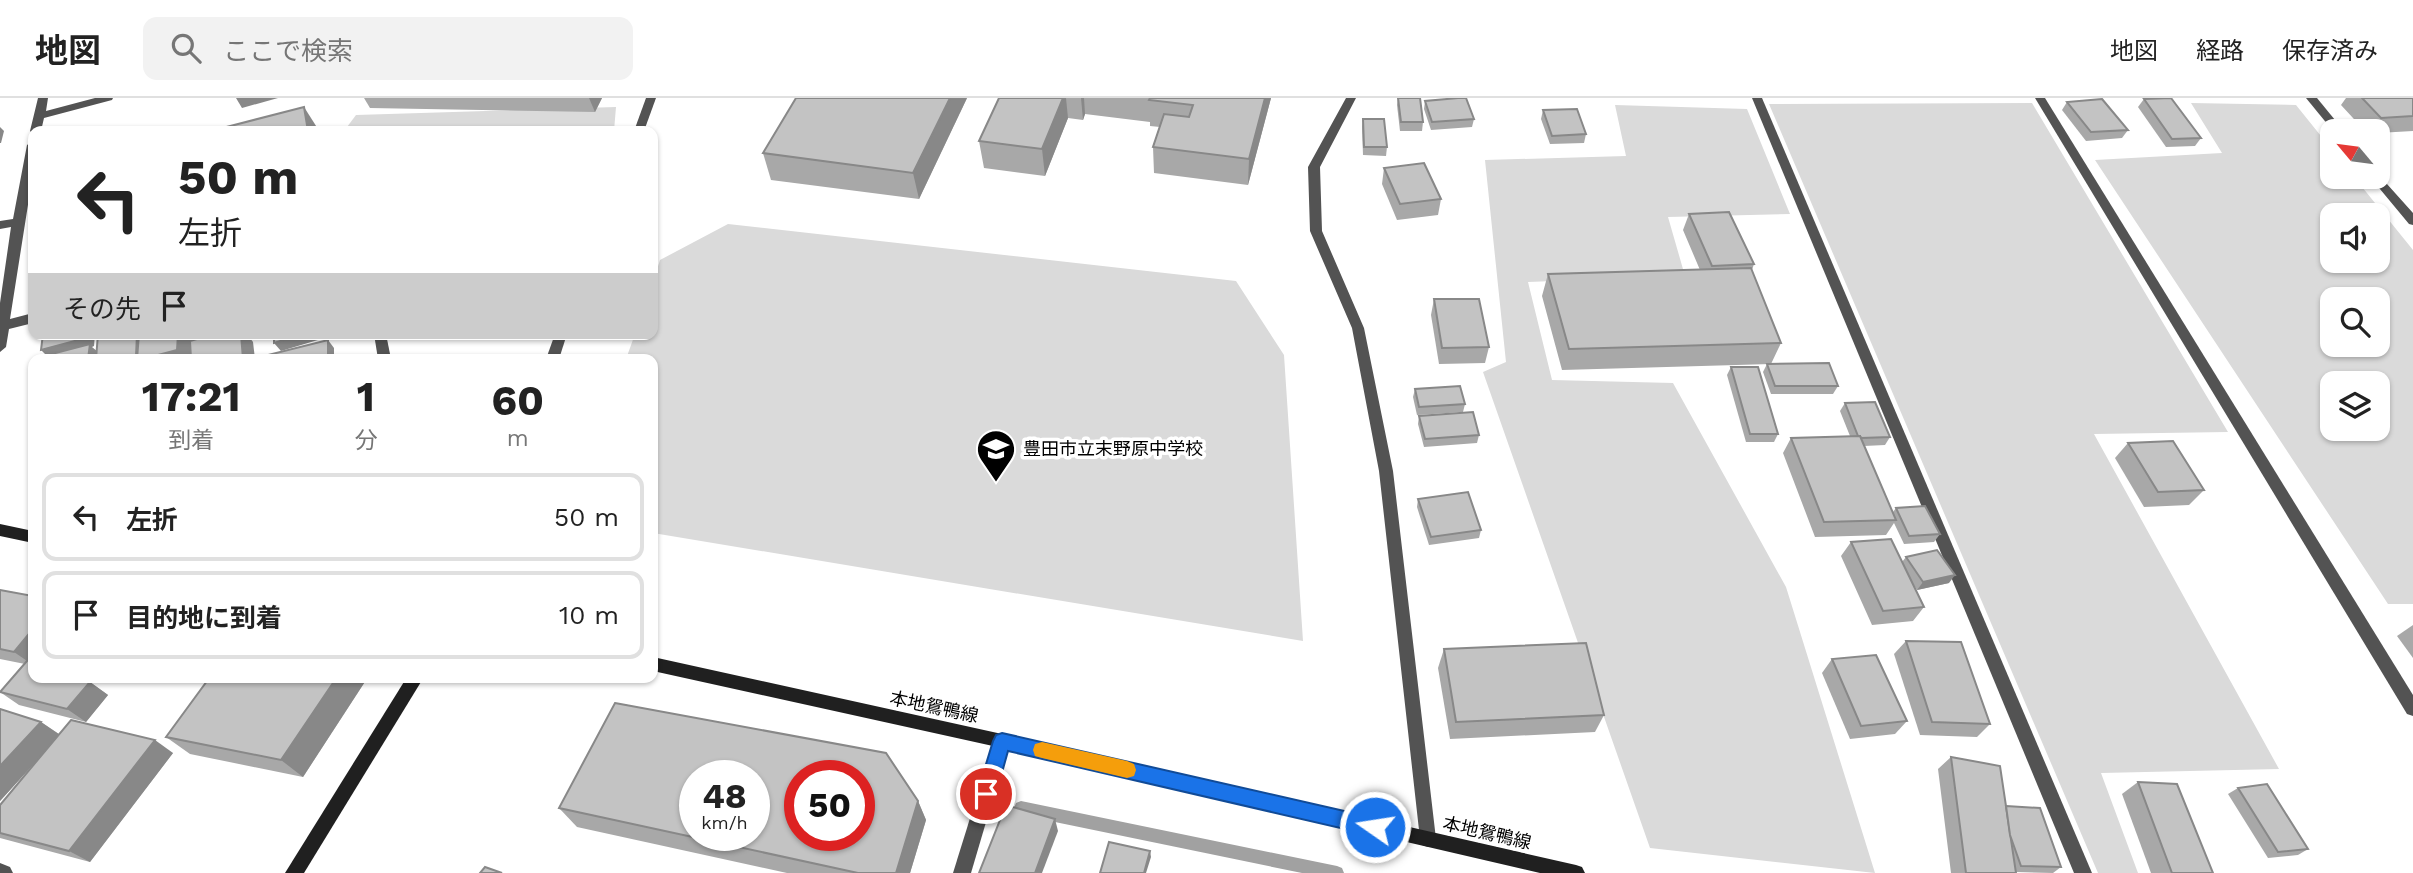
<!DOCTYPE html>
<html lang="ja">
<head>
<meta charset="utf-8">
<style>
	body { margin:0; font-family:"Work Sans","Noto Sans JP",sans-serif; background:#f2f2f2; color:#222; height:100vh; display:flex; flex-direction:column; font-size:26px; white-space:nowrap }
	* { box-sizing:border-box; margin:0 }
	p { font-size:23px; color:#767676 }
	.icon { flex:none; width:38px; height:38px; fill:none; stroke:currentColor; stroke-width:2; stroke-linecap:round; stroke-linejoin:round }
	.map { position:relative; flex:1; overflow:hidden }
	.panel { position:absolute; left:28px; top:256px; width:630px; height:329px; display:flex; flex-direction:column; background:#fff; border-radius:14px; box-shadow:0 2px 5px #0004 }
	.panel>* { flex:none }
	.banner { position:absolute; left:28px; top:28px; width:630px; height:214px; border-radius:14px; box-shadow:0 2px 5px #0004; background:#fff; color:#222; overflow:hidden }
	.needle { width:46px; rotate:299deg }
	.controls { position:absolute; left:2320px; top:21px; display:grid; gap:14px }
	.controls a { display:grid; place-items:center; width:70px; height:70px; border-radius:14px; background:#fff; box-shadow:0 2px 5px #0004; font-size:35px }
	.speed { position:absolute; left:679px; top:662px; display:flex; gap:14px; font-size:35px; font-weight:700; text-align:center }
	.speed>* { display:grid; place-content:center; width:91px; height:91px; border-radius:50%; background:#fff; box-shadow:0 2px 5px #0004; line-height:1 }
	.speed small { font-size:18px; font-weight:400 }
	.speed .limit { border:10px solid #d22; background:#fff; color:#111 }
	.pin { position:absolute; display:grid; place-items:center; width:60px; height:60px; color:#fff; margin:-30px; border:4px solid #fff; border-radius:50%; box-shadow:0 2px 7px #0007 }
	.me { position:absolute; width:77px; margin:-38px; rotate:283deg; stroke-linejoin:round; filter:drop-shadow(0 0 5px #0008) }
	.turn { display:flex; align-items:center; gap:24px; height:147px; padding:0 35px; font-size:32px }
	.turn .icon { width:91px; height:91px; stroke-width:2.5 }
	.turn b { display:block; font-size:49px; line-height:60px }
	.then { display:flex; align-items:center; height:66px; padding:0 35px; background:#0003; gap:14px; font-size:26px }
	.eta { display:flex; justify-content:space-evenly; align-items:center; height:119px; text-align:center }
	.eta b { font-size:42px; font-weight:700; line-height:49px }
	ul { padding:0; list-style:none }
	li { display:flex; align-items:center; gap:21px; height:88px; margin:0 14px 10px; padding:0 21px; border:4px solid #e0e0e0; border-radius:14px }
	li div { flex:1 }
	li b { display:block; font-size:26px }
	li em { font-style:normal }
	header { display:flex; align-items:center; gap:42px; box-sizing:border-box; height:98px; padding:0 35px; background:#fff; border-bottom:2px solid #e0e0e0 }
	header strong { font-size:33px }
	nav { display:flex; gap:38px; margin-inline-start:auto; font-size:24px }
	.search { width:490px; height:63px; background:#f2f2f2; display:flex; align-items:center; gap:18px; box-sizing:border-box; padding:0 24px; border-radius:14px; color:#767676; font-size:26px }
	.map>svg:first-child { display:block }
	.green { fill:#dadada; fill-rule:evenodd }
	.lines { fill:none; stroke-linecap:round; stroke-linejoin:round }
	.stream { fill:#a1a1a1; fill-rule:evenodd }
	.street { fill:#535353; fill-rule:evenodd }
	.secondary { fill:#202020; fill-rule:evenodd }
	.wall { fill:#a8a8a8 }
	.shaded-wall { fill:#888 }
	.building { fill:#c3c3c3; stroke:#888; stroke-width:2; fill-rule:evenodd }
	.route { fill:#1a73e8; stroke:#114b97; stroke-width:2 }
	.slow { fill:#f59e0b }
	.labels { text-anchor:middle; stroke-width:7; stroke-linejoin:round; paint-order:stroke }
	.poi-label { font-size:18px; fill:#000; stroke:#fff; text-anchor:start }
	.street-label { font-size:18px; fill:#000; stroke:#fff }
</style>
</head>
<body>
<header>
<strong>地図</strong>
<div class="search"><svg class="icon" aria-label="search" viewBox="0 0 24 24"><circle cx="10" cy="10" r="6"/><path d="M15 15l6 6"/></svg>ここで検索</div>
<nav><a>地図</a><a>経路</a><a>保存済み</a></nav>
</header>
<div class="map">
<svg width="2413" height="775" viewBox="0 0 2413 775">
	<rect width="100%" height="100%" fill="#fff"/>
	<g class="green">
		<path d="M2032 5 2228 334 2094 336 2279 671 2101 675 2138 775H2098L1769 6Z"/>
		<path d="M2191 5 2296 7 2333 53V79H2354L2413 152V506H2388L2095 62 2222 55ZM2333 117H2378V163H2333ZM2333 201H2378V247H2333ZM2333 285H2378V331H2333Z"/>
		<path d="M1615 7 1747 11 1790 116 1668 119 1685 178 1528 184 1552 282 1673 285 1786 489 1875 775 1650 750 1483 274 1506 264 1485 62 1626 58Z"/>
		<path d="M616 9 614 33H344L356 17Z"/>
		<path d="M728 126 1236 183 1284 257 1303 543 653 435V261H626L635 236H653V184L660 162Z"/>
	</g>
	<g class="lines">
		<path class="stream" d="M1021 703 1337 768 1342 770 1344 775H1302L1021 717 1016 715 1014 710 1016 705Z"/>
		<g class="street">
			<path d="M38 0H48L46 13 95 0H113L112 2 44 20 41 33H33V36L30 33Z"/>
			<path d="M646 0H656L644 33H634Z"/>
			<path d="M1346 0H1356L1320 69 1322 133 1364 230 1393 373 1436 741 1434 747 1428 749 1422 747 1420 741 1379 373 1352 230 1310 133 1308 69Z"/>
			<path d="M1752 0H1762L2092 775H2074Z"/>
			<path d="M2035 0H2045L2413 597V618L2407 616Z"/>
			<path d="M2306 0H2317L2344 33H2333Z"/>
			<path d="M33 43V75L10 221 33 215V225L9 231 6 249 0 254V205L11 129 0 131V123L13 121 27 47Z"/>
			<path d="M2378 76 2413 115V127L2409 126 2370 79H2378Z"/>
			<path d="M374 236H386L391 261H378Z"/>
			<path d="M555 236H567L559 261H546Z"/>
			<path d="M1002 636 1008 638 1010 643 971 775H953L994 643 996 638Z"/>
			<path d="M0 765 10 769 13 775H0Z"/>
		</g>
		<g class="secondary">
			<path d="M0 426 33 433V445L0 438Z"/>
			<path d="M653 559 1002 636 1576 767 1582 769 1585 775H1540L1002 650 653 573Z"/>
			<path d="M407 579H424L304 775H285Z"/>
		</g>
	</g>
	<g class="wall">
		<path d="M364 0H602L595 14 370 10Z"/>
		<path d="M967 0 919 101 771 82 763 55Z"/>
		<path d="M999 0H1271L1248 87 1154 75 1153 49 1160 29 1150 28V24L1085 16 1083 22 1068 20 1045 78 984 70 979 43Z"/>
		<path d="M1398 0 1423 24 1422 33H1400L1397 7Z"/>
		<path d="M2346 0H2413V33L2378 35V33H2365L2341 7Z"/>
		<path d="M2144 1 2201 40 2195 48 2166 49 2138 9Z"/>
		<path d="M1425 3 1474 21 1472 29 1431 32 1424 11Z"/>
		<path d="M2067 4 2128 32 2122 40 2086 43 2062 12Z"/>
		<path d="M1543 12 1586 36 1584 45 1550 46 1541 21Z"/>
		<path d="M1363 21 1387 49 1386 58 1363 57 1362 29Z"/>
		<path d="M1384 70 1441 101 1438 117 1397 122 1382 86Z"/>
		<path d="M1689 116 1754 166 1752 172 1781 245 1771 266 1562 272 1542 198 1548 176 1700 172 1683 132Z"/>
		<path d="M1434 201 1489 249 1485 265 1439 266 1431 217Z"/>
		<path d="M1767 266 1838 288 1833 296H1771L1763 274Z"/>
		<path d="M1731 269 1778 336 1774 344H1746L1727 277Z"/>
		<path d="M1415 291 1465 306 1463 314 1417 317 1413 299Z"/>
		<path d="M1845 305 1890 339 1885 347 1864 348 1893 414 1896 410 1940 436 1934 444 1904 446 1894 425 1886 437 1815 439 1783 355 1791 340 1850 338 1840 313Z"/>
		<path d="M1419 318 1479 337 1477 345 1424 349 1418 326Z"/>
		<path d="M2128 345 2204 392 2189 407 2144 409 2115 360Z"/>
		<path d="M1418 401 1481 432 1479 440 1429 447 1417 409Z"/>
		<path d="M1851 444 1902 464 1906 459 1949 485 1917 492 1911 483 1924 509 1913 523 1872 527 1841 458Z"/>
		<path d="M0 492 33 579 90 584 108 597 86 624 19 607 0 594 25 566 0 561Z"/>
		<path d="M2413 527V560L2397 538Z"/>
		<path d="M1906 543 1990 626 1977 639 1920 637 1894 556Z"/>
		<path d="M1444 551 1604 617 1595 634 1450 641 1438 570Z"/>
		<path d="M1832 561 1907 623 1895 636 1850 641 1822 575Z"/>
		<path d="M210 579H368L303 679 190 656 166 639Z"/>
		<path d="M0 611 41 624 59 636 173 655 90 764 0 740V707L42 657 0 703Z"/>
		<path d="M1951 659 2006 708 2061 769 2053 775 2016 774V775H1951L1938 671Z"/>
		<path d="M2138 684 2213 775H2151L2122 696Z"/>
		<path d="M2238 690 2308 751 2298 757 2268 760 2228 696Z"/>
		<path d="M918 703 926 722 910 775H787L577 729 559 710Z"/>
	</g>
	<g class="shaded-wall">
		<path d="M236 0H278L242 10Z"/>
		<path d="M589 0H602L595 14Z"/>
		<path d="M950 0H967L919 101 913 75Z"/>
		<path d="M1063 0H1066L1068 20 1045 78 1042 51Z"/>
		<path d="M1081 0H1084L1085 16 1083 22Z"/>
		<path d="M1265 0H1271L1248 87 1249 61Z"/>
		<path d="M304 9 318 31 319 33H308Z"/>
		<path d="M0 29 4 33 1 45H0Z"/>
		<path d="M87 236H95L94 248 92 249 98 254 97 261 49 260 41 252Z"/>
		<path d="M137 236H247L253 244 255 261H243L203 249 193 237 191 261H128Z"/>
		<path d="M303 236H338L281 253 274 245Z"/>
		<path d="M328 242 334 250V261H328Z"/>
		<path d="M1955 477 1949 485 1917 492 1923 484Z"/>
		<path d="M33 531V567L14 554Z"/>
		<path d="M337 579H368L303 679 281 662Z"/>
		<path d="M90 584 108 597 86 624 67 611Z"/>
		<path d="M41 624 60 637 0 703V668Z"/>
		<path d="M155 642 173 655 90 764 69 753Z"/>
		<path d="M918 703 926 722 910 775H896Z"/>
		<path d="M1055 721 1058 733 1042 775H1035Z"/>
		<path d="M1150 753 1151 759 1146 775H1144Z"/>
	</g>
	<g class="building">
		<path d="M796 0H950L913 75 763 55Z"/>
		<path d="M999 0H1063L1042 51 979 43Z"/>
		<path d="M1150 0H1265L1249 61 1153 49 1164 16 1189 19 1193 7 1149 2Z"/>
		<path d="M1398 0H1420L1423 24H1401Z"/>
		<path d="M1458 0H1466L1474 21 1432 24 1425 3Z"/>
		<path d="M2171 0 2201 40 2172 41 2144 1Z"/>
		<path d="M2362 0H2413V18L2381 20Z"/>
		<path d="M2102 1 2128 32 2091 34 2067 4Z"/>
		<path d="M304 9 308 33H211Z"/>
		<path d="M1577 11 1586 36 1552 38 1543 12Z"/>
		<path d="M1363 21H1384L1387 49H1364Z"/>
		<path d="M1424 65 1441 101 1400 106 1384 70Z"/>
		<path d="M1729 114 1754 166 1712 168 1689 116Z"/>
		<path d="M1751 170 1781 245 1569 251 1548 176Z"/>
		<path d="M1434 201H1479L1489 249 1442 250Z"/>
		<path d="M43 236H87L86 240 41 252Z"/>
		<path d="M98 236H137L136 258 128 261H96Z"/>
		<path d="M139 236H178L177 252 143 261H137Z"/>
		<path d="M214 236H241L243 261H191L190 243Z"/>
		<path d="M274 236H303L274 245Z"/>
		<path d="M328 242V261H268V257Z"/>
		<path d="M90 246 88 261H40V259Z"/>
		<path d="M1829 265 1838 288H1775L1767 266Z"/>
		<path d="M1731 269H1758L1778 336H1750Z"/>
		<path d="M1460 288 1465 306 1419 309 1415 291Z"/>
		<path d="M1875 304 1890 339 1861 340 1860 338H1858L1845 305Z"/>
		<path d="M1473 314 1479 337 1425 341 1419 318Z"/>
		<path d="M1860 338 1896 422 1824 424 1791 340Z"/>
		<path d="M2173 343 2204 392 2158 394 2128 345Z"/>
		<path d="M1468 394 1481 432 1431 439 1418 401Z"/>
		<path d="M1925 408 1940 436 1909 438 1896 410Z"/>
		<path d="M1891 441 1924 509 1883 513 1851 444Z"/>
		<path d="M1937 452 1955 477 1923 484 1906 459Z"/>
		<path d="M0 492 33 498V531L14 554 0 551Z"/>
		<path d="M1906 543 1961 544 1990 626 1932 624Z"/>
		<path d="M1586 545 1604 617 1456 624 1444 551Z"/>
		<path d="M33 556V579H72L90 584 67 611 0 594Z"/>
		<path d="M1876 557 1907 623 1861 628 1832 561Z"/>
		<path d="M210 579H337L281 662 166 639Z"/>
		<path d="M615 605 886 655 918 703 896 775H858L559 710ZM695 677H754V737H695ZM800 677H859V737H800Z"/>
		<path d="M0 611 41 624 0 668Z"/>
		<path d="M71 622 155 642 69 753 0 735V707Z"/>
		<path d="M1951 659 2000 668 2016 775H1966Z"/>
		<path d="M2138 684 2177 686 2213 775H2172Z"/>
		<path d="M2267 686 2308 751 2278 754 2238 690Z"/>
		<path d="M1006 707 1055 721 1035 775H979Z"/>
		<path d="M2006 708 2040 710 2061 769 2021 768 2010 737Z"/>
		<path d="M1109 744 1150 753 1144 775H1100Z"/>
		<path d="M485 769 502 775H480Z"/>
	</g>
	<path class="route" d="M1002 635 1375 720 1382 722 1384 729 1382 735 1375 738 1008 653 996 696 993 702 986 705 980 702 977 696 993 643 996 637Z"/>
	<path class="slow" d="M1042 644 1127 663 1134 666 1136 672 1134 678 1127 680 1042 660 1035 658 1033 652 1035 646Z"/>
	<defs>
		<g id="school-pin" transform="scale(2.0125)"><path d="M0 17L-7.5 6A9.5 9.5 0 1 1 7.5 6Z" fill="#000" stroke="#fff"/><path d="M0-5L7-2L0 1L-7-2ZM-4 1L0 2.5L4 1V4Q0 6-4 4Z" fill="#fff"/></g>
	</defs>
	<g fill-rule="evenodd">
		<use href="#school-pin" x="996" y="351"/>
	</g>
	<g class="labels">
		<g class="poi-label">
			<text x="1023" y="357">豊田市立末野原中学校</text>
		</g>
		<g class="street-label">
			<text transform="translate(934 609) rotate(12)" y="6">本地鴛鴨線</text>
			<text transform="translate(1487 735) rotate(13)" y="6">本地鴛鴨線</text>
		</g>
	</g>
</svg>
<div class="controls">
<a><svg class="needle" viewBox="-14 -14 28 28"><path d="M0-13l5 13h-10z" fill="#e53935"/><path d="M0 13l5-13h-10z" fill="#767676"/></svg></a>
<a><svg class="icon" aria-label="sound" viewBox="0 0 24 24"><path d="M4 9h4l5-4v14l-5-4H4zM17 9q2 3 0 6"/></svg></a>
<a><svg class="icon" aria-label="search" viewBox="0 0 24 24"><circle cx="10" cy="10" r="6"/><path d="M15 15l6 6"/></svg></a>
<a><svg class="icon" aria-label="layers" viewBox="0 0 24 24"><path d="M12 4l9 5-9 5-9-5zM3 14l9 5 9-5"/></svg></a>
</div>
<div class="speed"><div>48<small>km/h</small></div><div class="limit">50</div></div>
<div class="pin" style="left:986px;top:696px;background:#d93025"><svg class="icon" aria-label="arrive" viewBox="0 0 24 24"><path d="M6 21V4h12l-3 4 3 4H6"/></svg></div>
<svg class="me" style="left:1375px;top:729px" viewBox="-20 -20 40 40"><circle r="17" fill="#1a73e8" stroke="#fff" stroke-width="3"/><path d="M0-11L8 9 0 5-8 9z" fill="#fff"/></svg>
<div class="banner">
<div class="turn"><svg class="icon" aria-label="left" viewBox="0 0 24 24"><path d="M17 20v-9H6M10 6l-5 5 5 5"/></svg><div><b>50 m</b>左折</div></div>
<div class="then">その先<svg class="icon" aria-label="arrive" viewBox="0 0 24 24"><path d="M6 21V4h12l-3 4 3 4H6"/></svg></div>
</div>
<section class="panel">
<div class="eta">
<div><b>17:21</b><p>到着</p></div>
<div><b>1</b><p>分</p></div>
<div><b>60</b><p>m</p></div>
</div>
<ul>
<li><svg class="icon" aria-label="left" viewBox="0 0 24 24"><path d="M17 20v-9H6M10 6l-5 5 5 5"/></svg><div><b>左折</b></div><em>50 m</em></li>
<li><svg class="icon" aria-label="arrive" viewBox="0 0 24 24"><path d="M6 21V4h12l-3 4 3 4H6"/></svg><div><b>目的地に到着</b></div><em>10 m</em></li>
</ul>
</section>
</div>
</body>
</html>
